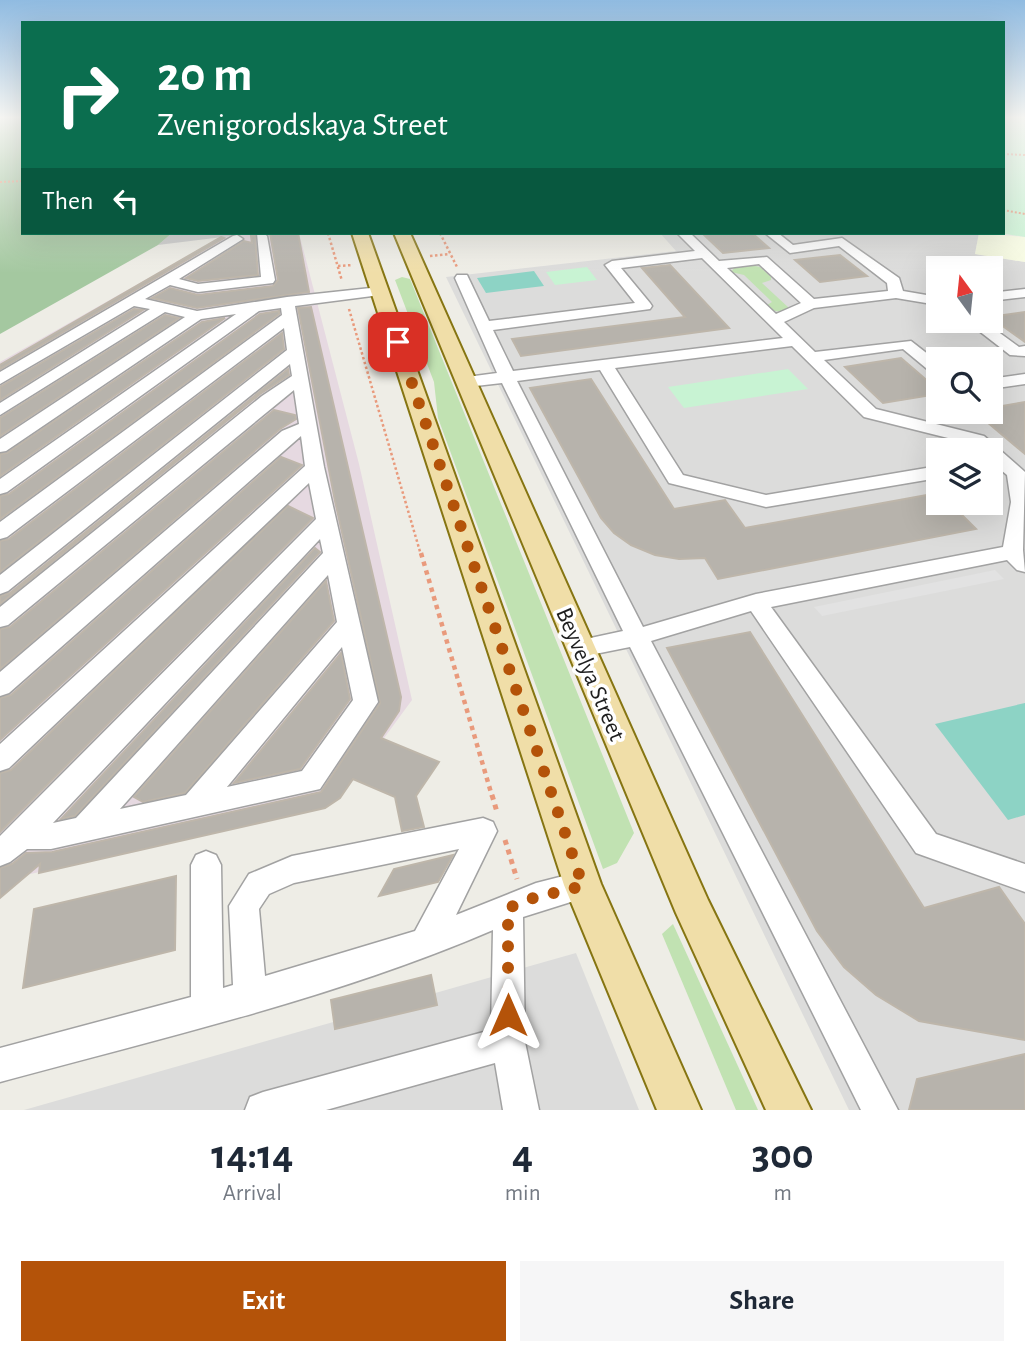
<!DOCTYPE html>
<html lang="en">
<head>
<meta charset="utf-8">
<style>
	body { margin:0; font-family:"Alegreya Sans",sans-serif; background:#f6f6f7; color:#1f2937; height:100vh; display:flex; flex-direction:column; font-size:26px; white-space:nowrap }
	* { box-sizing:border-box; margin:0 }
	p { font-size:23px; color:#747a83 }
	.icon { flex:none; width:38px; height:38px; fill:none; stroke:currentColor; stroke-width:2; stroke-linecap:round; stroke-linejoin:round }
	.map { position:relative; height:1110px; overflow:hidden }
	.sheet { display:flex; flex-direction:column; background:#fff; flex:1 }
	.sheet>* { flex:none }
	.hud { position:absolute; left:21px; top:21px; width:984px; height:214px; border-radius:0px; box-shadow:0 7px 28px #0002; background:#0b6e4f; color:#fff; overflow:hidden }
	.needle { width:46px; rotate:345deg }
	.fabs { position:absolute; left:926px; top:256px; display:grid; gap:14px }
	.fabs a { display:grid; place-items:center; width:77px; height:77px; border-radius:0px; background:#fff; box-shadow:0 7px 28px #0002; font-size:35px }
	.pin { position:absolute; display:grid; place-items:center; width:60px; height:60px; color:#fff; margin:-30px; border-radius:14px; box-shadow:0 4px 10px #0006 }
	.me { position:absolute; width:77px; margin:-38px; rotate:0deg; stroke-linejoin:round; filter:drop-shadow(0 0 5px #0008) }
	.turn { display:flex; align-items:center; gap:24px; height:147px; padding:0 21px; font-size:32px }
	.turn .icon { width:91px; height:91px; stroke-width:2.5 }
	.turn b { display:block; font-size:49px; line-height:60px }
	.then { display:flex; align-items:center; height:66px; padding:0 21px; background:#0003; gap:14px; font-size:26px }
	.eta { display:flex; justify-content:space-evenly; align-items:center; height:119px; text-align:center }
	.eta b { font-size:42px; font-weight:700; line-height:49px }
	.action { display:flex; gap:14px; margin-top:auto; padding:14px 21px }
	.action a { flex:1; height:80px; border-radius:0px; background:#b45309; color:#fff; font-size:28px; font-weight:700; line-height:80px; text-align:center }
	.action a+a { background:#f6f6f7; color:#1f2937 }
	.map>svg:first-child { display:block }
	.residential { fill:#dcdcdb; fill-rule:evenodd }
	.industrial { fill:#e6d9e1 }
	.education { fill:#f7fbe2 }
	.religious { fill:#ccc }
	.grass { fill:#c1e2b2 }
	.forest { fill:#a4c8a0 }
	.park { fill:#c8f3d3 }
	.pitch { fill:#8dd3c5 }
	.parking { fill:#e2e2e2 }
	.building { fill:#b7b3ac; stroke:#beb6aa; stroke-width:2 }
	.lines { fill:none; stroke-linecap:round; stroke-linejoin:round }
	.minor-casing { stroke:#a2a2a2; stroke-width:3 }
	.major-casing { stroke:#867512; stroke-width:4 }
	.path-far3 { stroke:#e99a7c; stroke-width:2; stroke-dasharray:2 2; stroke-linecap:butt }
	.path-far2 { stroke:#e99a7c; stroke-width:2.5; stroke-dasharray:2.5 2.5; stroke-linecap:butt }
	.path-far1 { stroke:#e99a7c; stroke-width:4.5; stroke-dasharray:4.5 4.5; stroke-linecap:butt }
	.path { stroke:#e99a7c; stroke-width:5; stroke-dasharray:5 5; stroke-linecap:butt }
	.minor { fill:#fff; fill-rule:evenodd }
	.major { fill:#f0dea8; fill-rule:evenodd }
	.route { stroke:#b45309; stroke-width:12; stroke-dasharray:0 21.6 }
	.labels { text-anchor:middle; stroke-width:7; stroke-linejoin:round; paint-order:stroke }
	.street-label { font-size:24px; fill:#1e1e1e; stroke:#fff }
</style>
</head>
<body>
<div class="map">
<svg width="1025" height="1110" viewBox="0 0 1025 1110">
	<rect width="100%" height="100%" fill="#eeede6"/>
	<g class="residential">
		<path d="M660 233H979L975 254 1025 262V1110H849L446 277 676 251ZM938 268H990V320H938ZM938 359H990V411H938ZM938 450H990V502H938Z"/>
		<path d="M576 953 639 1110H24Z"/>
	</g>
	<path class="industrial" d="M268 233H299L359 464 412 700 340 798 325 808 26 875 0 898V362L221 237Z"/>
	<path class="education" d="M979 233 1025 237V262L975 254Z"/>
	<path class="religious" d="M172 233H255L158 245Z"/>
	<g class="grass">
		<path d="M751 265 760 267 771 277V280L762 283 789 308C782 313 772 313 767 305L772 302 744 275 731 272 735 267Z"/>
		<path d="M402 277 410 279 634 833 617 863 603 869 438 418 434 382 395 280Z"/>
		<path d="M673 924 758 1110H736L662 934Z"/>
	</g>
	<path class="forest" d="M0 118H23V233H172L158 245 0 334Z"/>
	<g class="park">
		<path d="M1003 118H1025V237L999 233H1003Z"/>
		<path d="M587 267 597 280 555 285 546 272Z"/>
		<path d="M788 369 808 389 684 408 668 387Z"/>
	</g>
	<g class="pitch">
		<path d="M534 271 544 286 486 293 477 278Z"/>
		<path d="M1025 703V815L1008 820 935 724Z"/>
	</g>
	<path class="parking" d="M995 570 1004 579 822 616 814 607Z"/>
	<g class="building">
		<path d="M270 233H298L309 292 197 308 152 298 170 288 198 295 273 286 278 280Z"/>
		<path d="M702 233H752L769 248 723 253Z"/>
		<path d="M251 236H255L258 275 198 281 186 278 244 241 252 243Z"/>
		<path d="M221 237 224 238 0 369V365Z"/>
		<path d="M840 255 867 276 820 282 795 260Z"/>
		<path d="M670 265 729 328 521 356 512 339 685 317 642 268Z"/>
		<path d="M311 307 401 697 399 711 381 738 439 762 416 796 424 827 402 831 395 797 353 779 340 798 325 808 39 873 40 864 0 898V868L12 864 26 853 52 852 321 792 380 703 335 501 298 308Z"/>
		<path d="M134 309 143 310 0 400V387Z"/>
		<path d="M279 311V314L0 519V496L9 494 260 314Z"/>
		<path d="M1025 312V342L990 317Z"/>
		<path d="M165 315 179 318 0 436V418Z"/>
		<path d="M225 318 0 476V454L7 453 202 322Z"/>
		<path d="M282 333 284 349 0 572V541L9 539Z"/>
		<path d="M901 358 938 390V394L883 403 845 367Z"/>
		<path d="M288 369 289 375 260 394 0 604V596L10 593Z"/>
		<path d="M591 379 674 509 725 500 745 528 938 493V502H949L976 529 718 579 705 558 679 559 655 555 631 545 614 533 601 518 530 388Z"/>
		<path d="M1025 402V454L974 411H990V408Z"/>
		<path d="M274 410 295 415 296 419 280 429 0 669V629L10 627Z"/>
		<path d="M281 457 302 465 0 740V698L11 695Z"/>
		<path d="M288 506 313 518 0 832V773L11 770Z"/>
		<path d="M315 548 320 552 75 816 61 819Z"/>
		<path d="M326 581 334 621 185 793 143 802 134 797Z"/>
		<path d="M750 632 924 908 999 887 1025 924V1040L919 1021 876 995 844 967 817 931 667 648Z"/>
		<path d="M341 653 350 699 300 769 234 783Z"/>
		<path d="M453 855 438 882 379 896 394 869Z"/>
		<path d="M176 876 175 950 23 988 34 909Z"/>
		<path d="M431 975 437 1005 335 1029 331 1000Z"/>
		<path d="M1025 1054V1110H909L917 1079Z"/>
	</g>
	<g class="lines">
		<g class="minor-casing">
			<g id="minor">
				<path d="M257 233H263L267 236 275 280 273 283 198 292 170 285 145 299 197 311 287 297 380 287 387 291 380 295 295 306 324 467 378 702 320 789 51 849H27L10 862 0 866V836L316 519 309 483 9 768 0 771V744L305 466 301 436 9 693 0 696V672L282 431 299 424 294 390 8 625 0 627V607L262 396 292 376 290 364 8 591 0 594V575L287 350 284 328 7 537 0 539V522L282 315 281 308 259 311 7 492 0 494V479L236 314 201 319 6 451 0 452V439L185 317 165 312 0 415V403L150 309 134 306 0 384V372L233 236 237 235 243 239 179 279 198 284 261 277ZM320 539 323 553 76 818 53 823ZM328 575 337 622 186 795 120 809ZM342 647 353 700 302 771 227 787Z"/>
				<path d="M677 233H690L719 261 767 257 814 299 888 291 887 283 839 246 790 253 765 233H778L793 245 842 238 899 278 903 291 938 297V305L896 298 814 308 784 322 815 352 911 341 938 362V375L932 373 903 349 824 360 876 409 984 436 1025 472 1023 550 1025 572 1017 570 1007 560 771 607 936 834 1025 864V892L916 853 751 611 651 641 898 1110H861L630 647 580 657 572 654 568 648 572 642 623 631 502 383 467 387 459 382 467 377 497 373 455 278 457 275H467L489 321 635 303 605 265 612 261 695 251ZM702 258 783 338 513 371 493 330 650 309 652 306 650 303 621 268ZM759 264 801 303 776 314 727 268ZM792 346 864 417 972 444 978 450H990V461L1007 475 1011 502 1003 547 756 594 643 627 517 381 600 370 669 483 766 507 938 478V466L766 495 683 475 615 368Z"/>
				<path d="M1025 289V297L990 301V293Z"/>
				<path d="M965 320H982L1019 347 1025 346V356L1010 355Z"/>
				<path d="M1025 374V384L990 389V379Z"/>
				<path d="M483 818 493 822 497 831 456 915 536 883 583 871 593 875 598 885 593 895 523 917 525 1042 539 1110H503L495 1063 326 1110H245L250 1097 263 1092 491 1030 493 930C335 998 165 1037 0 1082V1048L191 997V865L196 855 206 851 216 855 221 865 223 988 233 985 229 906 249 874 292 856ZM459 849 415 931 265 976 259 909 269 894 294 883Z"/>
			</g>
		</g>
		<g class="major-casing">
			<g id="major">
				<path d="M352 233H368L601 884 701 1110H657L564 885Z"/>
				<path d="M394 233H410L708 900 811 1110H766L676 913Z"/>
			</g>
		</g>
		<g class="path-far3">
			<path d="M1003 154 1025 155"/>
			<path d="M0 182 23 181"/>
			<path d="M1003 210 1025 214"/>
		</g>
		<g class="path-far2">
			<path d="M328 233 342 281"/>
			<path d="M440 233 457 267"/>
			<path d="M430 256 450 254"/>
			<path d="M338 266 353 265"/>
			<path d="M349 309 421 555"/>
		</g>
		<path class="path-far1" d="M421 553 492 796"/>
		<g class="path">
			<path d="M492 795 497 812"/>
			<path d="M505 840 517 879"/>
		</g>
		<use href="#minor" class="minor"/>
		<use href="#major" class="major"/>
	</g>
	<linearGradient id="sky" x2="0" y2="1"><stop stop-color="#90bbe1"/><stop offset="0.43" stop-color="#f7f7f4"/><stop offset="1" stop-color="#f7f7f4" stop-opacity="0"/></linearGradient>
	<rect width="1025" height="273" fill="url(#sky)"/>
	<g class="lines">
		<path class="route" d="M398 342 583 886 536 897 508 908V1015"/>
	</g>
	<g class="labels">
		<g class="street-label">
			<text transform="translate(591 674) rotate(67)" y="8">Beyvelya Street</text>
		</g>
	</g>
</svg>
<div class="fabs">
<a><svg class="needle" viewBox="-14 -14 28 28"><path d="M0-13l5 13h-10z" fill="#e53935"/><path d="M0 13l5-13h-10z" fill="#747a83"/></svg></a>
<a><svg class="icon" aria-label="search" viewBox="0 0 24 24"><circle cx="10" cy="10" r="6"/><path d="M15 15l6 6"/></svg></a>
<a><svg class="icon" aria-label="layers" viewBox="0 0 24 24"><path d="M12 4l9 5-9 5-9-5zM3 14l9 5 9-5"/></svg></a>
</div>
<div class="pin" style="left:398px;top:342px;background:#d93025"><svg class="icon" aria-label="arrive" viewBox="0 0 24 24"><path d="M6 21V4h12l-3 4 3 4H6"/></svg></div>
<svg class="me" style="left:508px;top:1015px" viewBox="-20 -20 40 40"><path d="M0-17L14 15 0 8-14 15z" fill="#b45309" stroke="#fff" stroke-width="4"/></svg>
<div class="hud">
<div class="turn"><svg class="icon" aria-label="right" viewBox="0 0 24 24"><path d="M7 20v-9h11M14 6l5 5-5 5"/></svg><div><b>20 m</b>Zvenigorodskaya Street</div></div>
<div class="then">Then<svg class="icon" aria-label="left" viewBox="0 0 24 24"><path d="M17 20v-9H6M10 6l-5 5 5 5"/></svg></div>
</div>
</div>
<section class="sheet">
<div class="eta">
<div><b>14:14</b><p>Arrival</p></div>
<div><b>4</b><p>min</p></div>
<div><b>300</b><p>m</p></div>
</div>
<div class="action"><a>Exit</a><a>Share</a></div>
</section>
</body>
</html>
